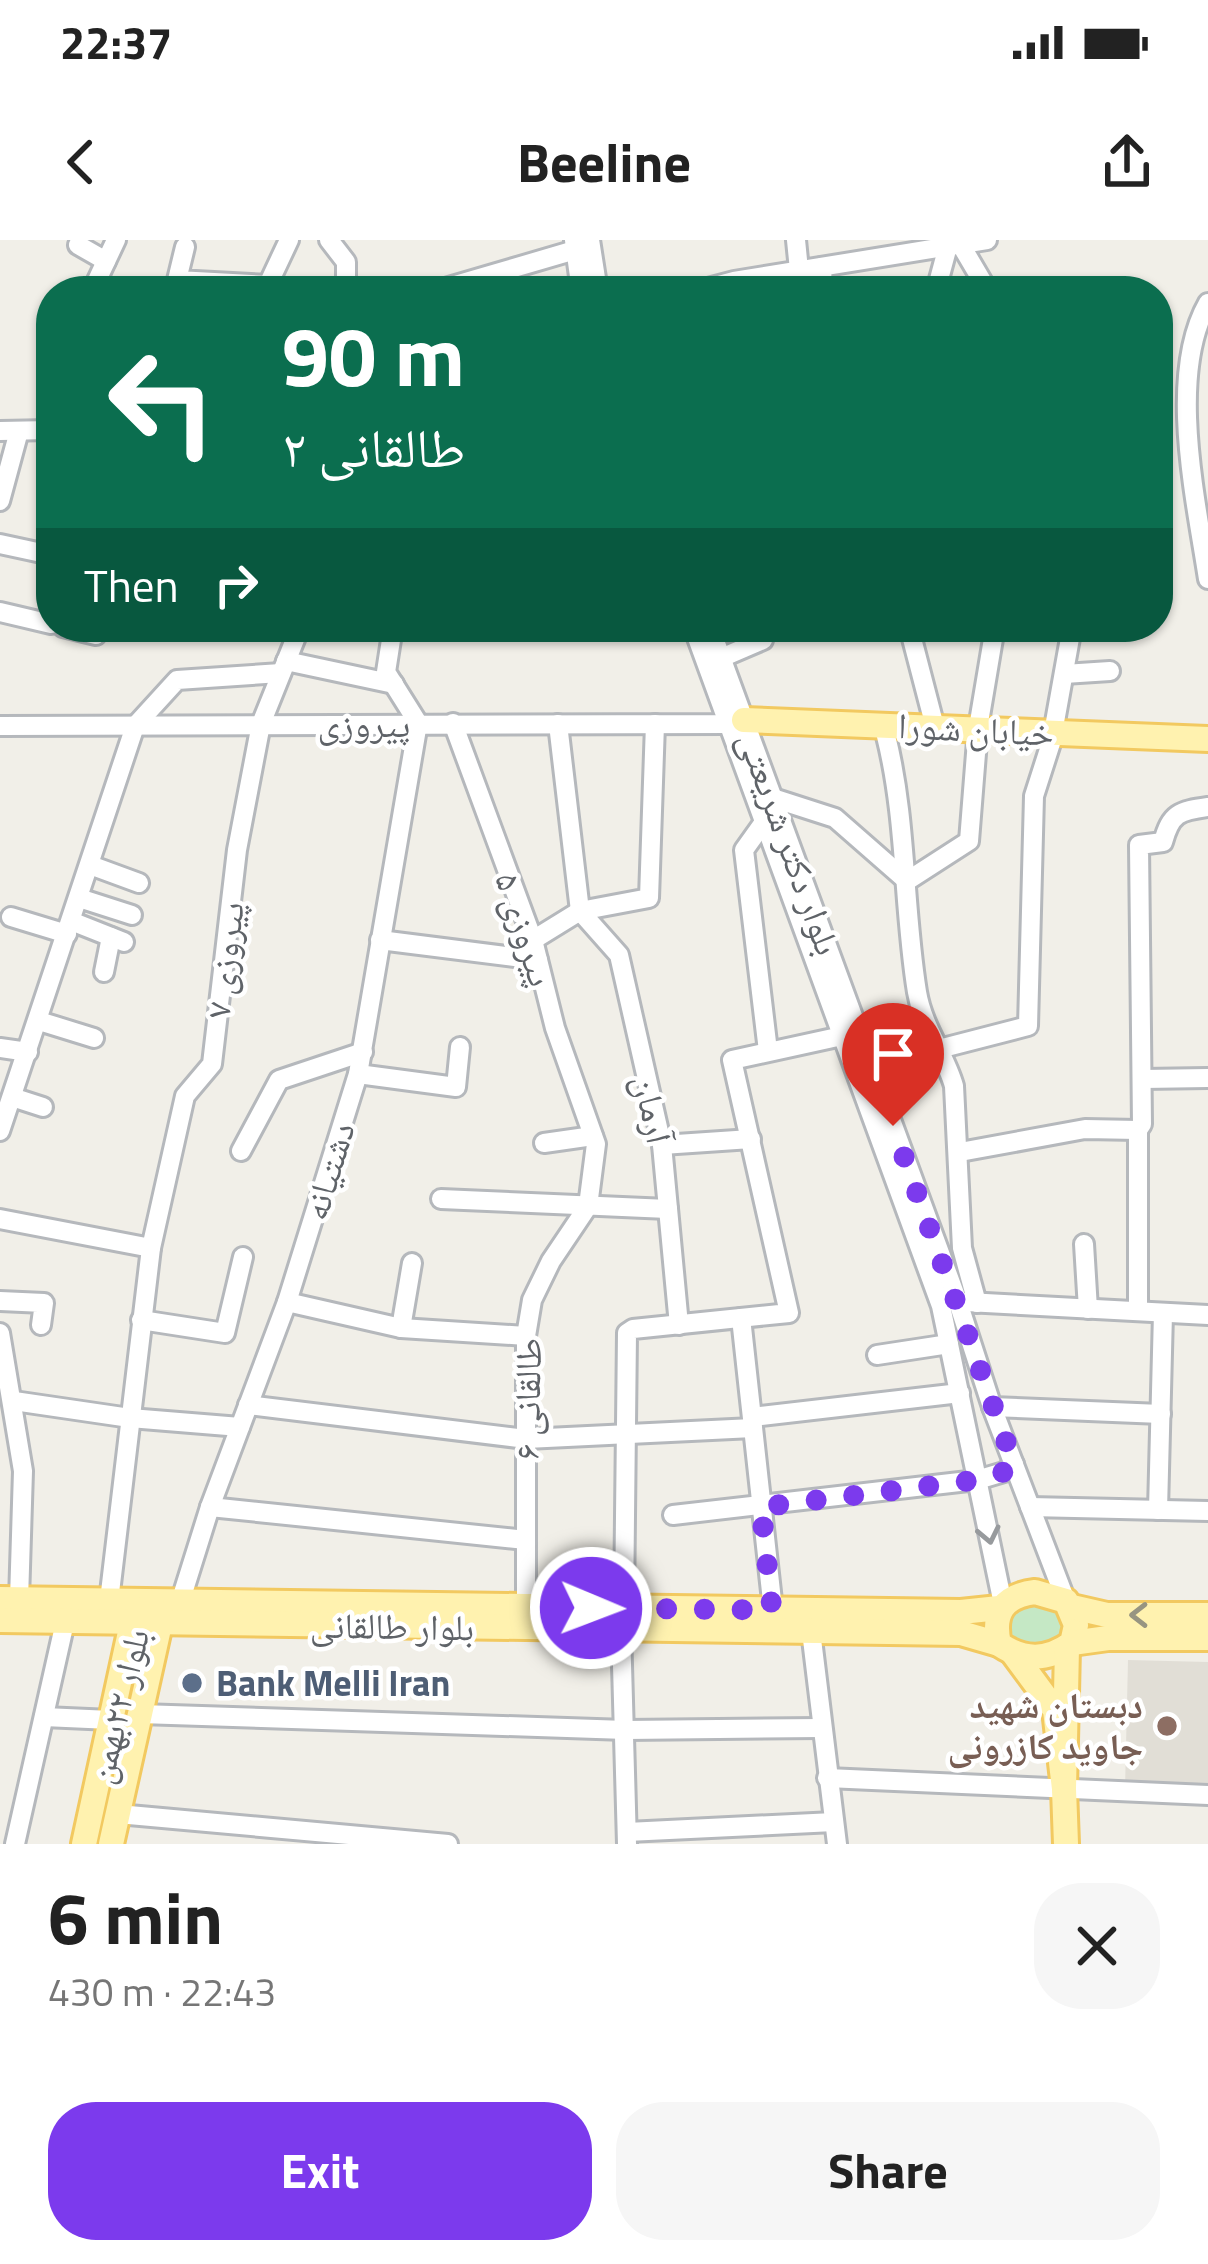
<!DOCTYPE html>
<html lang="en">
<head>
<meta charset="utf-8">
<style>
	body { margin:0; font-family:"Titillium Web","Noto Naskh Arabic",sans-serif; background:#f6f6f6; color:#222; height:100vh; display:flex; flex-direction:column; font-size:45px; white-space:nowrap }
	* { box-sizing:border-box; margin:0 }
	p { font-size:39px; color:#767676 }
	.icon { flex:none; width:66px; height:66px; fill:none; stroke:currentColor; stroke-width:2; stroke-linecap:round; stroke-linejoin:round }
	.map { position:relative; height:1604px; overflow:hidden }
	.sheet { display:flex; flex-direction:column; background:#fff; flex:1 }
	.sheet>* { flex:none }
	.guide { position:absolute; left:36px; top:36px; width:1137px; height:366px; border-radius:48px; box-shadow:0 3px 9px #0004; background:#0b6e4f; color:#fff; overflow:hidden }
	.pin { position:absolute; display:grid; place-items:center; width:102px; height:102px; color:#fff; margin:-123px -51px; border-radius:50% 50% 50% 0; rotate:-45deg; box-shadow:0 0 12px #0007 }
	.pin .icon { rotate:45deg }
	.me { position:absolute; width:132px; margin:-66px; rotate:91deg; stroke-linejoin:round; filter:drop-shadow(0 0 9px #0008) }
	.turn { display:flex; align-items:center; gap:42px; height:252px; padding:0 48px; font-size:54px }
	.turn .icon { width:156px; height:156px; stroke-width:2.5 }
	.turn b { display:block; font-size:84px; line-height:102px }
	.then { display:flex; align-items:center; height:114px; padding:0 48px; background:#0003; gap:24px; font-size:45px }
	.round { display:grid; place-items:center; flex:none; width:126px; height:126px; border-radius:48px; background:#f6f6f6 }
	.headline { display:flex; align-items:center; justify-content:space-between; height:204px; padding:0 48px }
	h1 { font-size:72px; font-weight:700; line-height:90px }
	.primary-button { display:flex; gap:24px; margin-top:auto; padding:24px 48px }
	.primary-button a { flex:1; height:138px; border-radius:48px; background:#7c3aed; color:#fff; font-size:48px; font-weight:700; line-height:138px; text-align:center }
	.primary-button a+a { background:#f6f6f6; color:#222 }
	.status { display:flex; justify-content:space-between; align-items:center; height:84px; padding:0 60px; background:#fff; direction:ltr }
	.status svg { height:33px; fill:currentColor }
	header { display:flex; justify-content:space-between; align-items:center; height:156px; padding:0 48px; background:#fff; font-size:54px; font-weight:700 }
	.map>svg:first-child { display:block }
	.education { fill:#e1ded6 }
	.green { fill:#c5e8c5 }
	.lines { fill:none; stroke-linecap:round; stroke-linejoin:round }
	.minor-casing { stroke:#b5b8bc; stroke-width:24 }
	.major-casing { stroke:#f2c960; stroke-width:30 }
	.minor { stroke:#fff; stroke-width:18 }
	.major { stroke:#fff2af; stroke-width:24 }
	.oneway { stroke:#979a9d }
	.oneway2 { stroke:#979581 }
	.route { stroke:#7c3aed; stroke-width:21; stroke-dasharray:0 37.8 }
	.service-dot { fill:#5c6f8a; stroke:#fff; stroke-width:4.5 }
	.education-dot { fill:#8d6e63; stroke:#fff; stroke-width:4.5 }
	.labels { text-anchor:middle; stroke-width:9; stroke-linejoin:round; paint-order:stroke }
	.street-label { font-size:36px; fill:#5f6368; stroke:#fff }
	.service-label { font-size:36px; font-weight:bold; fill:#4e5e75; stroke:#fff; text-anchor:start }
	.education-label { font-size:36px; font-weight:bold; fill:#785e54; stroke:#fff; text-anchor:end }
</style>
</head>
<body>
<div class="status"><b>22:37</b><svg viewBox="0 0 49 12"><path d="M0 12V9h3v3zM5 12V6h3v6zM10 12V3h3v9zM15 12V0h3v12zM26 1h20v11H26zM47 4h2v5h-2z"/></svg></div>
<header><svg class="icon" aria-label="back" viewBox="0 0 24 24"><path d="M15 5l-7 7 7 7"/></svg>Beeline<svg class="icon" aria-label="share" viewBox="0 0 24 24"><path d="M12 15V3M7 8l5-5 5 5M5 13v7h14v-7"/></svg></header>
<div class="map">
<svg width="1208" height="1604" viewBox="0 0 1208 1604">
	<rect width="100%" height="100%" fill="#f1efe8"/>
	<path class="education" d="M1128 1420 1208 1422V1552L1125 1550Z"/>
	<path class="green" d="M1026 1364H1044L1063 1373C1076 1413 1031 1409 1008 1397V1374Z"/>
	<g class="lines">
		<g class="minor-casing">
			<g id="minor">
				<path d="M329 0 346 22V51"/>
				<path d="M574 0 581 51"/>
				<path d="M590 0 598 51"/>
				<path d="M796 0 799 30"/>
				<path d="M958 0 988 51"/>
				<path d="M78 5 106 21"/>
				<path d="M185 7 177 40 268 45"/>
				<path d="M822 27 823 51"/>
				<path d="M938 43 948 6"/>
				<path d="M92 51 116 0"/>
				<path d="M265 51 289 0"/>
				<path d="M435 51 575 10"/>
				<path d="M696 51 734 41 987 0"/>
				<path d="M1208 63C1167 135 1196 260 1208 339"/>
				<path d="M0 191 51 190"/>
				<path d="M0 261 19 191"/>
				<path d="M0 304 51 315"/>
				<path d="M0 372 51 384"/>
				<path d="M63 387 96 395"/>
				<path d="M693 387 941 1066 1003 1364"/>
				<path d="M710 387 958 1062 992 1167 1066 1361"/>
				<path d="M909 387 935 487"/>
				<path d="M721 418 763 400"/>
				<path d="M286 421 394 444"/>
				<path d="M1064 434 1110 431"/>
				<path d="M453 483 533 700 555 788 596 904 588 966 551 1021 532 1060 526 1096V1367"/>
				<path d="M558 484 580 671 619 715 662 905 679 1085"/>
				<path d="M0 486 728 484 739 481"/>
				<path d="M978 488 995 387"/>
				<path d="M1053 493 1072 387"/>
				<path d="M886 496C907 580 903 666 917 752 923 788 945 814 954 846L962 1008 977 1063"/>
				<path d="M773 558 835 578 907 641"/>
				<path d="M764 582 744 610 768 811"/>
				<path d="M90 625 139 643"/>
				<path d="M907 641 969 601 977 501"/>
				<path d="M79 658 132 675"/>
				<path d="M11 677 67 694"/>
				<path d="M71 681 124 702"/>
				<path d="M380 700 538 720"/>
				<path d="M533 700 580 671 649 658 655 484"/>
				<path d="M104 732 111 697"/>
				<path d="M39 781 94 798"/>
				<path d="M862 801 912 796 935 810"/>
				<path d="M0 808 28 812"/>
				<path d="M935 810 1028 786 1034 556 1051 503"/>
				<path d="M358 834 456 847 460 807"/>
				<path d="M1143 839 1208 838"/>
				<path d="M12 857 43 867"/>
				<path d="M0 891 135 486 177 440 281 433"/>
				<path d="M544 903 593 896"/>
				<path d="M662 905 751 899"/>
				<path d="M241 911 279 840 363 812"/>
				<path d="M960 912 1085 889 1138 890"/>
				<path d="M441 959 668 969"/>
				<path d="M0 979 151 1008"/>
				<path d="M1084 1004 1088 1069"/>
				<path d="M0 1061 44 1063 41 1085"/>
				<path d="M287 1062 401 1088 526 1096"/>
				<path d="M967 1062 1208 1075"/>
				<path d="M1138 1071V890L1142 884 1139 605 1163 602C1171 573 1179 571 1208 567"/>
				<path d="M741 1078 773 1370"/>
				<path d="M141 1080 225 1093 243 1017"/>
				<path d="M401 1088 412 1023"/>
				<path d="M0 1093 23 1231 19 1360"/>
				<path d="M877 1115 949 1104"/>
				<path d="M14 1161 130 1178 240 1187"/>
				<path d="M248 1165 526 1199 753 1188"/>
				<path d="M992 1167 1161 1174"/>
				<path d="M752 1177 960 1153"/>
				<path d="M210 1267 526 1300"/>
				<path d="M1030 1267 1208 1271"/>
				<path d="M1158 1270 1163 1073"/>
				<path d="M673 1275 977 1240 1004 1232 1014 1224"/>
				<path d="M109 1361 151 1008 185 856 212 824 237 610 261 484 300 387"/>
				<path d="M624 1368 627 1093 633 1089 789 1073 732 820 842 796"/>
				<path d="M178 1369 210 1267 287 1062 358 834 418 483 386 432 393 387"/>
				<path d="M621 1389 627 1604"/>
				<path d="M811 1391 837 1604"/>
				<path d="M140 1474 626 1490 821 1488"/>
				<path d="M44 1477 111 1480"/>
				<path d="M827 1538 1208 1555"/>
				<path d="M118 1574 448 1604"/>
				<path d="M627 1592 834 1582"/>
				<path d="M15 1604 65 1382"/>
			</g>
		</g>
		<g class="major-casing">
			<g id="major">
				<path d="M744 480 1208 499"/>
				<path d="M1035 1352 1066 1361 1076 1385 1072 1403C1047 1421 1024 1421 999 1404 992 1373 1003 1356 1035 1352Z"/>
				<path d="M0 1359 961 1372 999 1368"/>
				<path d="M1072 1367 1107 1375H1208"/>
				<path d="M0 1380 961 1393 999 1404"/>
				<path d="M1072 1403 1108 1398H1208"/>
				<path d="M1013 1413 1055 1470 1064 1549 1067 1407"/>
				<path d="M1064 1549 1066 1604"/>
				<path d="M84 1604 132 1383 151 1362 160 1384 111 1604"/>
			</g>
		</g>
		<use href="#minor" class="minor"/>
		<use href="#major" class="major"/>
	</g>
	<defs><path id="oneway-chevron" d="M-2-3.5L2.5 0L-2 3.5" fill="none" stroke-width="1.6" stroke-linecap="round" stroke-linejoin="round" transform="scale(3)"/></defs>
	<use class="oneway" href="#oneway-chevron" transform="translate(989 1295) rotate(78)"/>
	<use class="oneway2" href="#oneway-chevron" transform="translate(1139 1375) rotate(-180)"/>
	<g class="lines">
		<path class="route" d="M591 1368 772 1370 761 1267 977 1240 1004 1232 1014 1224 893 886"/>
	</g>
	<circle class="service-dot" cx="192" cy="1443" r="12"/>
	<circle class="education-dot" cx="1167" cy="1486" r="12"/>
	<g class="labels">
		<g class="street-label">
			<text x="364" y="497">پیروزی</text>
			<text transform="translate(976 489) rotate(3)" y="13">خیابان شورا</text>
			<text transform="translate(790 603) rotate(70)" y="13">بلوار دکتر شریعتی</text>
			<text transform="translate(525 689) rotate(72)" y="13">پیروزی ۵</text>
			<text transform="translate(224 720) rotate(-83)" y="13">پیروزی ۷</text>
			<text transform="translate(653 869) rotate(78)" y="13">آرمان</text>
			<text transform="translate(328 931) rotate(-73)" y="13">دشتیانه</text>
			<text transform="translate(527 1159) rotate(-89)" y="13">طالقانی ۶</text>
			<text transform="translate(392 1386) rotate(1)" y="13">بلوار طالقانی</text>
			<text transform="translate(118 1466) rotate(-76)" y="13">بلوار ۲۲بهمن</text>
		</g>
		<g class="service-label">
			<text x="216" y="1456">Bank Melli Iran</text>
		</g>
		<g class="education-label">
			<text x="1143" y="1478">دبستان شهید<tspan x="1143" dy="41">جاوید کازرونی</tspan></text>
		</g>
	</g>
</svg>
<div class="pin" style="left:893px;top:886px;background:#d93025"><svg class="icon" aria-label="arrive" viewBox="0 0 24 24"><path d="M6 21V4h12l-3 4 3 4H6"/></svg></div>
<svg class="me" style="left:591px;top:1368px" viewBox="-20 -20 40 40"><circle r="17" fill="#7c3aed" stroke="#fff" stroke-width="3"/><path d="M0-11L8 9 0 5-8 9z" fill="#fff"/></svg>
<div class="guide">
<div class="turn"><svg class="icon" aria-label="left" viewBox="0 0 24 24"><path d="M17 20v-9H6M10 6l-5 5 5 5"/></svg><div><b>90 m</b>طالقانی ۲</div></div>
<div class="then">Then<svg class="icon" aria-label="right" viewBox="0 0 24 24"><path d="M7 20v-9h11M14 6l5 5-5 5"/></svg></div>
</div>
</div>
<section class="sheet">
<div class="headline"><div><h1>6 min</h1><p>430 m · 22:43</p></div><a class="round"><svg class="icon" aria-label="close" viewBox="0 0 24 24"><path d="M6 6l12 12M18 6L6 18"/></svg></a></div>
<div class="primary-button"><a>Exit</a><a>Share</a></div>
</section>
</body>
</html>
